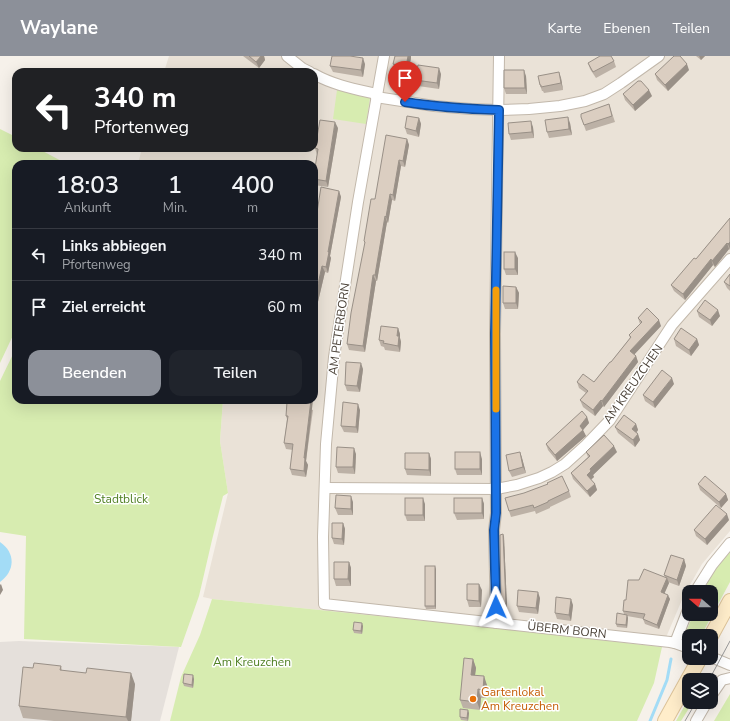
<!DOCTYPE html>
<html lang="de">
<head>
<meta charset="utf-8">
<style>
	body { margin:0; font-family:"Nunito Sans",sans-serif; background:#20242c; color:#f1f3f6; height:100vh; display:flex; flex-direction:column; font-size:15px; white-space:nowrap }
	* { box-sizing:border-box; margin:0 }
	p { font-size:13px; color:#9ea1a6 }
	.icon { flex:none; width:22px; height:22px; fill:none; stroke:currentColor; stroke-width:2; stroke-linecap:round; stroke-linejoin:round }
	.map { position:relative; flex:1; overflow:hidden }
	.side { position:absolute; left:12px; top:104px; width:306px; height:244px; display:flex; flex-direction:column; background:#171b24; border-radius:12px; box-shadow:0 4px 16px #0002 }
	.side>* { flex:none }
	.hud { position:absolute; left:12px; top:12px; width:306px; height:84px; border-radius:12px; box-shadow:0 4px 16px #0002; background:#202124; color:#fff; overflow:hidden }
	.needle { width:26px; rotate:290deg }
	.buttons { position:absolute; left:682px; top:529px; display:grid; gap:8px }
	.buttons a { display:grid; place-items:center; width:36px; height:36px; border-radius:8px; background:#171b24; box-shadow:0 4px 16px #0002; font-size:20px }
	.pin { position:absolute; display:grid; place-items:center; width:34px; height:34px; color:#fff; margin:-41px -17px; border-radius:50% 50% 50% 0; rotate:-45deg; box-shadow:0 0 4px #0007 }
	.pin .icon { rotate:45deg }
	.me { position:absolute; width:44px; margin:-22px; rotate:359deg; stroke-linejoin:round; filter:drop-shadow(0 0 3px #0008) }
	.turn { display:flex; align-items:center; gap:14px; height:84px; padding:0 16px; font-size:18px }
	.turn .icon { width:52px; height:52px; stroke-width:2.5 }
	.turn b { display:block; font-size:28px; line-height:34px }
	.eta { display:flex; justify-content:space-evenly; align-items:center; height:68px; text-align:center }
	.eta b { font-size:24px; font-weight:600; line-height:28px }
	.action { display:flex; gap:8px; margin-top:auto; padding:8px 16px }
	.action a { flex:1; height:46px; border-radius:12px; background:#8c9099; color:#fff; font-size:16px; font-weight:600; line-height:46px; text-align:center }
	.action a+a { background:#20242c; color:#f1f3f6 }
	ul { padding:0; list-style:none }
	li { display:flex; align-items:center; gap:12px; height:52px; padding:0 16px; border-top:1px solid #363941 }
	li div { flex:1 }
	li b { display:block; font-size:15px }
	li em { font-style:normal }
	header { display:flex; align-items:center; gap:24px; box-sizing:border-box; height:56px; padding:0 20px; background:#8c9099; color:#fff }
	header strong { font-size:19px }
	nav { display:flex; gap:22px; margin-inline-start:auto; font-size:14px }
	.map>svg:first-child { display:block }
	.residential { fill:#eae2d7 }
	.industrial { fill:#e5e0db }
	.green { fill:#d7ecb0 }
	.water { fill:#a3dcf6 }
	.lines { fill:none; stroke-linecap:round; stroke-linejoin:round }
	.stream { stroke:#a3dcf6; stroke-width:3 }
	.minor-casing { stroke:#c2b8ab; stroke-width:12 }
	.secondary-casing { stroke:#dcc399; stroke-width:16 }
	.minor { stroke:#fff; stroke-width:10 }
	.secondary { stroke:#ffedca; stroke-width:14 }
	.tram { stroke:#999; stroke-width:1 }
	.wall { fill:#bcb1a6 }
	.shaded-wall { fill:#999087 }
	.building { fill:#dbcec1; stroke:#999087 }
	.route-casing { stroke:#114b97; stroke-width:10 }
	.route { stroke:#1a73e8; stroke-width:7 }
	.slow { stroke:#f59e0b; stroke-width:7 }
	.food-dot { fill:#e8710a; stroke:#fff; stroke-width:1.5 }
	.labels { text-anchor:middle; stroke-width:3; stroke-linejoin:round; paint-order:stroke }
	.street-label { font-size:12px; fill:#4a4137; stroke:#fff }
	.park-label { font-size:12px; fill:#518125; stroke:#fff }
	.food-label { font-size:12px; fill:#c56008; stroke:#fff; text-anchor:start }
</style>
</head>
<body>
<header>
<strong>Waylane</strong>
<nav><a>Karte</a><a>Ebenen</a><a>Teilen</a></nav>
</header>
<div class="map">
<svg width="730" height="665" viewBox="0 0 730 665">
	<rect width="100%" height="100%" fill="#f6f1ea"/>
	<path class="residential" d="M169 0H730V475L702 508 684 539 662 591 495 572 212 543 203 541 228 437 220 385 223 344H314V108H138L142 92H314V16H164Z"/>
	<path class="industrial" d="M19 585 179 591 160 665H0V586Z"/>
	<g class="green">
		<path d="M337 34 370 42 366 68 333 63Z"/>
		<path d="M0 73 16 81V92H37L67 108H16V273L0 307Z"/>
		<path d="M16 292V344H223L220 385 228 437 223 440 212 484 199 540 181 591 24 583 26 480 0 476V325Z"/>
		<path d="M730 495V526L703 576 699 580H689V583L686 581 685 578 693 559 695 560 696 558H711V536H703L712 518Z"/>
		<path d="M212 543 495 572 662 591 654 627 637 665H170L181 621 200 579Z"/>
		<path d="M730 638V665H714Z"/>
		<path d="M689 642V646H693L681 665H676Z"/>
	</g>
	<path class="water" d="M0 486C16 497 15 515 0 526Z"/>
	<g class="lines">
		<path class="stream" d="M650 665 667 624 671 603"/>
		<g class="minor-casing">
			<g id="minor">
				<path d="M287 0 302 12 310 16"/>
				<path d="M384 0 358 146 334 301 326 388 323 481 324 548 670 586 675 587 689 592"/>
				<path d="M314 18C333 29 355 33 377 38"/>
				<path d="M376 41 434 50 471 53 499 54 529 53 560 50 585 45 604 38 621 27 659 0"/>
				<path d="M325 432 496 433 517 429 539 422 552 416 565 408 586 389 610 364 672 269 730 203"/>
				<path d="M695 536 712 509 730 487"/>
				<path d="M496 567 494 474 496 457 495 278 499 0"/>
				<path d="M675 587 689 551"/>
				<path d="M711 601 730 609"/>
				<path d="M711 640 722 624 730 622"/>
				<path d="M696 665 707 646"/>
			</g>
		</g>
		<g class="secondary-casing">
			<g id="secondary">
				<path d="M711 580 730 545"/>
				<path d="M665 665 700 602"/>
			</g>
		</g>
		<use href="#minor" class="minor"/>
		<use href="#secondary" class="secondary"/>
		<g class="tram">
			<path d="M709 624 730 585"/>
			<path d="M685 665 696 646"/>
		</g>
	</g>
	<g class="wall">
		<path d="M243 0H264L265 4 259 12Z"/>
		<path d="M395 0H411V2L408 17 396 14 393 8Z"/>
		<path d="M696 0H705L701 4Z"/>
		<path d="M614 5 616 11 596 22 590 13 588 7Z"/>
		<path d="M365 8 363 21 333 16 330 10Z"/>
		<path d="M689 14 668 35 657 24 655 18Z"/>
		<path d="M441 18 439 33 418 30 415 24Z"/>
		<path d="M526 20 527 38H506L504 32Z"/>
		<path d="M561 22 563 34 544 37 543 35H542L540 29Z"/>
		<path d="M623 38 652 40 635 55 625 44Z"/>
		<path d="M609 48 615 66 586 75 581 61Z"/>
		<path d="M419 62 421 68 419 81 407 78 405 72Z"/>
		<path d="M570 67 572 79 549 82 547 76Z"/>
		<path d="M533 71 534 82 511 84 509 78Z"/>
		<path d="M338 72 328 131 314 129V112H315L317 99 315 92Z"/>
		<path d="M407 83 409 89 405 111 401 110 395 145 392 144 388 167 387 166 377 225H376L365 296 349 294 347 288 365 188 364 185Z"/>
		<path d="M339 135 341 141 330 200 331 202 328 217 325 216 317 250 314 270V175Z"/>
		<path d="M730 162V194L729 193 715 211 713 209 685 244 674 235 671 229 696 203Z"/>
		<path d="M518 202V219H506L504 213Z"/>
		<path d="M730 218V235L727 232 724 226Z"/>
		<path d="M516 231 519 237 518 253H505L503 247Z"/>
		<path d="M697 255 720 260 712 270 699 261Z"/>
		<path d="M638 262 661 270 634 298 636 300 638 306 604 351 603 350 595 360 583 351 580 344 586 337 579 332 577 326H594L611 306 630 282 629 279 640 268Z"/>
		<path d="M398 272 400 278V282L401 286 400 296 385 294 384 291 381 290 379 284Z"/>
		<path d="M674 283H697L699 289 691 300 676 290Z"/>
		<path d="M363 313 360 336 347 335 345 329Z"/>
		<path d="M674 328 655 352 645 345 643 339Z"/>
		<path d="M291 346 313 354 306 405 308 409 306 421 292 419 290 413 293 394 286 393 284 387 287 363 286 360Z"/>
		<path d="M360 354 358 377 344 376 341 370Z"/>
		<path d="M587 361 589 367 583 374 586 380 557 405 548 394 546 388Z"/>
		<path d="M636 368 638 374 637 376 640 384 635 391 618 377 615 371Z"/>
		<path d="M520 396 522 402 526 417 512 421 509 415Z"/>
		<path d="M586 396H617L593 419 594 421 591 424 595 428 597 434 590 441 573 423 571 417 588 401Z"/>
		<path d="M429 397 431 403V420L407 419 405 413Z"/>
		<path d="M356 398 355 418 338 417 336 411Z"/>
		<path d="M482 403V419H457L455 413Z"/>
		<path d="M698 428 726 438 728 444 721 452 700 434Z"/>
		<path d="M569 435 571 441 550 451V452L536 458 535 455 511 461 509 455Z"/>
		<path d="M482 442 484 448V463L457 464 454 457Z"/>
		<path d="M353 446V459H338L335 452Z"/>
		<path d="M425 448V465H407L405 459Z"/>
		<path d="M729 464 707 489 696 480 694 474Z"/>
		<path d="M343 467 345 473 344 489 334 488 332 482Z"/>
		<path d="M503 478 504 481 507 551H502L501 548Z"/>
		<path d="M684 503 686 510 679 530 668 526 669 527 664 537 670 543 659 573 645 568 643 563H644L627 560 628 562 627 572 617 571 616 568 624 558 623 555 626 544 665 521 664 519Z"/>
		<path d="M349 506 351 512V530H336L334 523Z"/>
		<path d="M436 513V553H426L425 550Z"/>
		<path d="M482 534 481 551H469L467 544Z"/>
		<path d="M540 542 538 558 519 556 517 550Z"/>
		<path d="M573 549 571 565 557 563 555 557Z"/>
		<path d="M363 570 362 578 354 577 353 574Z"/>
		<path d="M473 603 476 612 475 619 487 629 486 642H481L480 654 463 652 460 644Z"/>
		<path d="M61 610 62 615 135 628 131 665H54L23 662 19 650 33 612Z"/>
		<path d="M194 623 193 632 184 630 183 627Z"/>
		<path d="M469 657 468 665 461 664 460 661Z"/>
	</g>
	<g class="shaded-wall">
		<path d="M261 0H264L265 4 259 12 256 6Z"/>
		<path d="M408 0H411V2L408 17 406 11Z"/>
		<path d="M699 0H705L701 4Z"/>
		<path d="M363 2 365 8 363 21 361 14Z"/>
		<path d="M687 8 689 14 668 35 665 29Z"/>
		<path d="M439 12 441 18 439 33 437 27Z"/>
		<path d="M524 14 526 20 527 38 525 32Z"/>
		<path d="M559 16 561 22 563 34 561 27Z"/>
		<path d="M649 34 652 40 635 55 633 49Z"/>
		<path d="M315 42 317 48 315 63 314 59Z"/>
		<path d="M568 61 570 67 572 79 569 73Z"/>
		<path d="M419 62 421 68 419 81 416 75Z"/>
		<path d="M531 65 533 71 534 82 532 76Z"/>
		<path d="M335 66 338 72 328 131 326 125Z"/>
		<path d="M407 83 409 89 405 111 403 105Z"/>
		<path d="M399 104 401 110 395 145 393 139Z"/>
		<path d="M339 135 341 141 330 200 331 202 328 217 326 211 328 196Z"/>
		<path d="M390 138 392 144 388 167 386 161Z"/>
		<path d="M385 160 387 166 377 225 375 219Z"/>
		<path d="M730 186V193L728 188Z"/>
		<path d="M727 187 729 193 715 211 712 205Z"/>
		<path d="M515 196 518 202V219L515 213Z"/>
		<path d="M711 203 713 209 685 244 683 238Z"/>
		<path d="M322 210 325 216 317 250 314 270 315 244Z"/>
		<path d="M373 219 376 225 365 296 363 290Z"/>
		<path d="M516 231 519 237 518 253 516 247Z"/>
		<path d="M718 254 720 260 712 270 710 264Z"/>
		<path d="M659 264 661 270 632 301 630 295Z"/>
		<path d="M314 272 315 276 314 287Z"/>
		<path d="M398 272 400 278V282L401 286 400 296 398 290 397 280Z"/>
		<path d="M697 283 699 289 691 300 689 294Z"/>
		<path d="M636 300 638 306 604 351 602 345Z"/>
		<path d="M361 307 363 313 360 336 357 330Z"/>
		<path d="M672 322 674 328 655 352 653 346Z"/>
		<path d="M311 344H313L306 405 308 409 306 421 304 415V402Z"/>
		<path d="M601 344 603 350 595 360 593 354Z"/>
		<path d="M358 348 360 354 358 377 356 371Z"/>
		<path d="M587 361 589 367 583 374 586 380 557 405 555 399Z"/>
		<path d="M636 368 638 374 634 379 632 373Z"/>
		<path d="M638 378 640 384 635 391 633 384Z"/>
		<path d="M614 390 617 396 593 419 594 421 589 425 587 419 590 413Z"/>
		<path d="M354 392 356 398 355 418 353 411Z"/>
		<path d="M480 396 482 403V419L480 413Z"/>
		<path d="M520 396 522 402 526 417 523 411Z"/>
		<path d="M429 397 431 403V420L429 414Z"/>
		<path d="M595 428 597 434 590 441 587 435Z"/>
		<path d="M726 438 728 444 721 452 719 446Z"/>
		<path d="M351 440 353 446V459L351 453Z"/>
		<path d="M423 442 425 448V465L423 459Z"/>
		<path d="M482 442 484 448V463L482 457Z"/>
		<path d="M727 458 729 464 707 489 705 483Z"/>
		<path d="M343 467 345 473 344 489 342 483Z"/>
		<path d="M503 478 504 481 507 551 506 548Z"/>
		<path d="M684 503 686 510 679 530 677 524Z"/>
		<path d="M349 506 351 512V530L348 523Z"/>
		<path d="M435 510 436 513V553L435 550Z"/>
		<path d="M667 522 669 527 663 541 661 536Z"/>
		<path d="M1 528 3 534 0 539V529Z"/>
		<path d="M479 528 482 534 481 551 479 545Z"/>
		<path d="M538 536 540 542 538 558 536 552Z"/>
		<path d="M668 539 670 543 659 573 657 569Z"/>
		<path d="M571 543 573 549 571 565 569 559Z"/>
		<path d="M627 559 628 562 627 572 626 569Z"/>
		<path d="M362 567 363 570 362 578 361 575Z"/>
		<path d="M473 603 476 612 474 627 471 619Z"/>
		<path d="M131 617 135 628 131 665H128L126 661Z"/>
		<path d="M193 619 194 623 193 632 192 629Z"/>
		<path d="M484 620 487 629 486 642 483 634Z"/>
		<path d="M478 633 481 642 480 654 477 646Z"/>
		<path d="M468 654 469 657 468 665 467 662Z"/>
	</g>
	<g class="building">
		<path d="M249 0H261L256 6Z"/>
		<path d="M332 0H350L363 2 361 14 330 10Z"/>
		<path d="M395 0H408L406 11 393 8Z"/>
		<path d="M600 0H611L614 5 593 16 588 7Z"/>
		<path d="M674 0H680L687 8 665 29 655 18Z"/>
		<path d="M418 9 439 12 437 27 415 24Z"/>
		<path d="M504 14H524L525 32H504Z"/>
		<path d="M559 16 561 27 541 31V29H540L538 20Z"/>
		<path d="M638 25H641L649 34 633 49 623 38Z"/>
		<path d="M609 48 612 60 584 69 581 61V58Z"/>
		<path d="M407 60 419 62 416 75 405 72Z"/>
		<path d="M568 61 569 73 547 76 545 64Z"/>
		<path d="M320 64 335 66 326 125 314 123V112H315L318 93 315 92Z"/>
		<path d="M531 65 532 76 509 78 508 67Z"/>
		<path d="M386 79 407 83 403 105 399 104 393 139 390 138 386 161 385 160 375 219H373L363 290 347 288 351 257 365 186 364 185 371 143H375Z"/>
		<path d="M321 131 339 135 328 196H329L326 211 322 210 314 247V175Z"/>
		<path d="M730 162V186L728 188 727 187 712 205 711 203 683 238 671 229 694 202 696 203Z"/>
		<rect x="504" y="196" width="11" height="17"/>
		<path d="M730 218V230L724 226Z"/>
		<path d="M503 230 516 231V247H503Z"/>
		<path d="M705 244 718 254 710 264 697 255Z"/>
		<path d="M647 252 659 264 630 295 636 300 602 345 601 344 593 354 580 344 588 335 577 326 583 318 594 326 610 306H611L631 281 629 279 642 266 638 262Z"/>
		<path d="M381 270 398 272 397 280H399L398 290 383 287 384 285 379 284Z"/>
		<path d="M681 272 697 283 689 294 674 283Z"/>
		<path d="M346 306 361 307 357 330 345 329Z"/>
		<path d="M662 314 672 322 653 346 643 339Z"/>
		<path d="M292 344H311L304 402H305L304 415 290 413 293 388 284 387 288 360H286L287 346H291Z"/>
		<path d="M343 346 358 348 356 371 341 370Z"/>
		<path d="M582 355 587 361 580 370 583 374 555 399 546 388Z"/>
		<path d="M624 359 636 368 632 373 638 378 633 384 615 371Z"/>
		<path d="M604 379 614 390 590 413 591 415 587 419 595 428 587 435 571 417 590 400 586 396Z"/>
		<path d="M337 391 354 392 353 411H336Z"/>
		<rect x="455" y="396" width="25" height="17"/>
		<path d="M520 396 523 411 509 415 506 399Z"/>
		<path d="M405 397H429V414L405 413Z"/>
		<path d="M562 420 569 435 548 445V446L534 452 533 449 509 455 505 442 524 437 548 428 547 427Z"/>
		<path d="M705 420 726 438 719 446 698 428Z"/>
		<path d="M336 439 351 440V453L335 452Z"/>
		<rect x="405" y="442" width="18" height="17"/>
		<rect x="454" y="442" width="28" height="15"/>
		<path d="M716 449 727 458 705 483 694 474Z"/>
		<path d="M332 467H343L342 483 332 482Z"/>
		<path d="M503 478 506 548H501L500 479Z"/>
		<path d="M671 499 684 503 677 524 664 519Z"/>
		<path d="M334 506H349L348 523H334Z"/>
		<rect x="425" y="510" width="10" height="40"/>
		<path d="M644 513 667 522 661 536 668 539 657 569 643 563 645 558 623 555 624 544H626L628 524H639Z"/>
		<path d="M467 528H479V545L467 544Z"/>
		<path d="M518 534 538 536 536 552 517 550Z"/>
		<path d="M556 541 571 543 569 559 555 557Z"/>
		<path d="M617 557 627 559 626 569 616 568Z"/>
		<path d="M354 566 362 567 361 575 353 574Z"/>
		<path d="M464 602 473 603 471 619 484 620 483 634 478 633 477 646 460 644Z"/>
		<path d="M34 607 61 610 60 614 86 617 87 612 131 617 126 661 19 650 23 611 33 612Z"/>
		<path d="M184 618 193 619 192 629 183 627Z"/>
		<path d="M460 653 468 654 467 662 460 661Z"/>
	</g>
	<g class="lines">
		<g class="route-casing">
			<path id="route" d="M405 46C436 51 467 53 499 54L495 278 496 457 494 474 496 551"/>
		</g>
		<use href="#route" class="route"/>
		<path class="slow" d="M496 353V234"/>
	</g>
	<circle class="food-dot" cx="473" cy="643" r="4"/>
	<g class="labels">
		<g class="street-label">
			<text transform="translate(339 273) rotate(-82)" y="4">AM PETERBORN</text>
			<text transform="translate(633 328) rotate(-55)" y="4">AM KREUZCHEN</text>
			<text transform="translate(567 574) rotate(6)" y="4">ÜBERM BORN</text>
		</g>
		<g class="park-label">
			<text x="121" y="447">Stadtblick</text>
			<text x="252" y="610">Am Kreuzchen</text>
		</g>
		<g class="food-label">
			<text x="481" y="640">Gartenlokal<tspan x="481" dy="14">Am Kreuzchen</tspan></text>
		</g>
	</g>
</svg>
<div class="buttons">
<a><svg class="needle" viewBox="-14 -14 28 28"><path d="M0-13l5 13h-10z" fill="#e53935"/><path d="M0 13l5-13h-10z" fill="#9ea1a6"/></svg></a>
<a><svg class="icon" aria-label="sound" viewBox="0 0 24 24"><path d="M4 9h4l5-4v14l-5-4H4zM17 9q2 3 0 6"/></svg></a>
<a><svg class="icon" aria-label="layers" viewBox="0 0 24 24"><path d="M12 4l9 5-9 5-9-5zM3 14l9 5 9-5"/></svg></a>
</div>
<div class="pin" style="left:405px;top:46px;background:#d93025"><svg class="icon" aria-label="arrive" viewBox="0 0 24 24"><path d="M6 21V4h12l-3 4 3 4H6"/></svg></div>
<svg class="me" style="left:496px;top:551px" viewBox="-20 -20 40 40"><path d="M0-17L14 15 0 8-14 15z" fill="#1a73e8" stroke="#fff" stroke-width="4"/></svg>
<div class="hud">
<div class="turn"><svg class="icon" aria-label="left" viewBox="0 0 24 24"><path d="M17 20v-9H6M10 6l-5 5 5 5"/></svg><div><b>340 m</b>Pfortenweg</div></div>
</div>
<section class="side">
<div class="eta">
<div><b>18:03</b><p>Ankunft</p></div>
<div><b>1</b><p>Min.</p></div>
<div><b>400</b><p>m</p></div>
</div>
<ul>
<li><svg class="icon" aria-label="left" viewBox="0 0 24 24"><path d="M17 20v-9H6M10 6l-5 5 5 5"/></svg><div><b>Links abbiegen</b><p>Pfortenweg</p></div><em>340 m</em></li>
<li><svg class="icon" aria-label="arrive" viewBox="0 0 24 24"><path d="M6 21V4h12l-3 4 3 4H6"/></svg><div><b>Ziel erreicht</b></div><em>60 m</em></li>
</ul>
<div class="action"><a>Beenden</a><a>Teilen</a></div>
</section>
</div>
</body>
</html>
